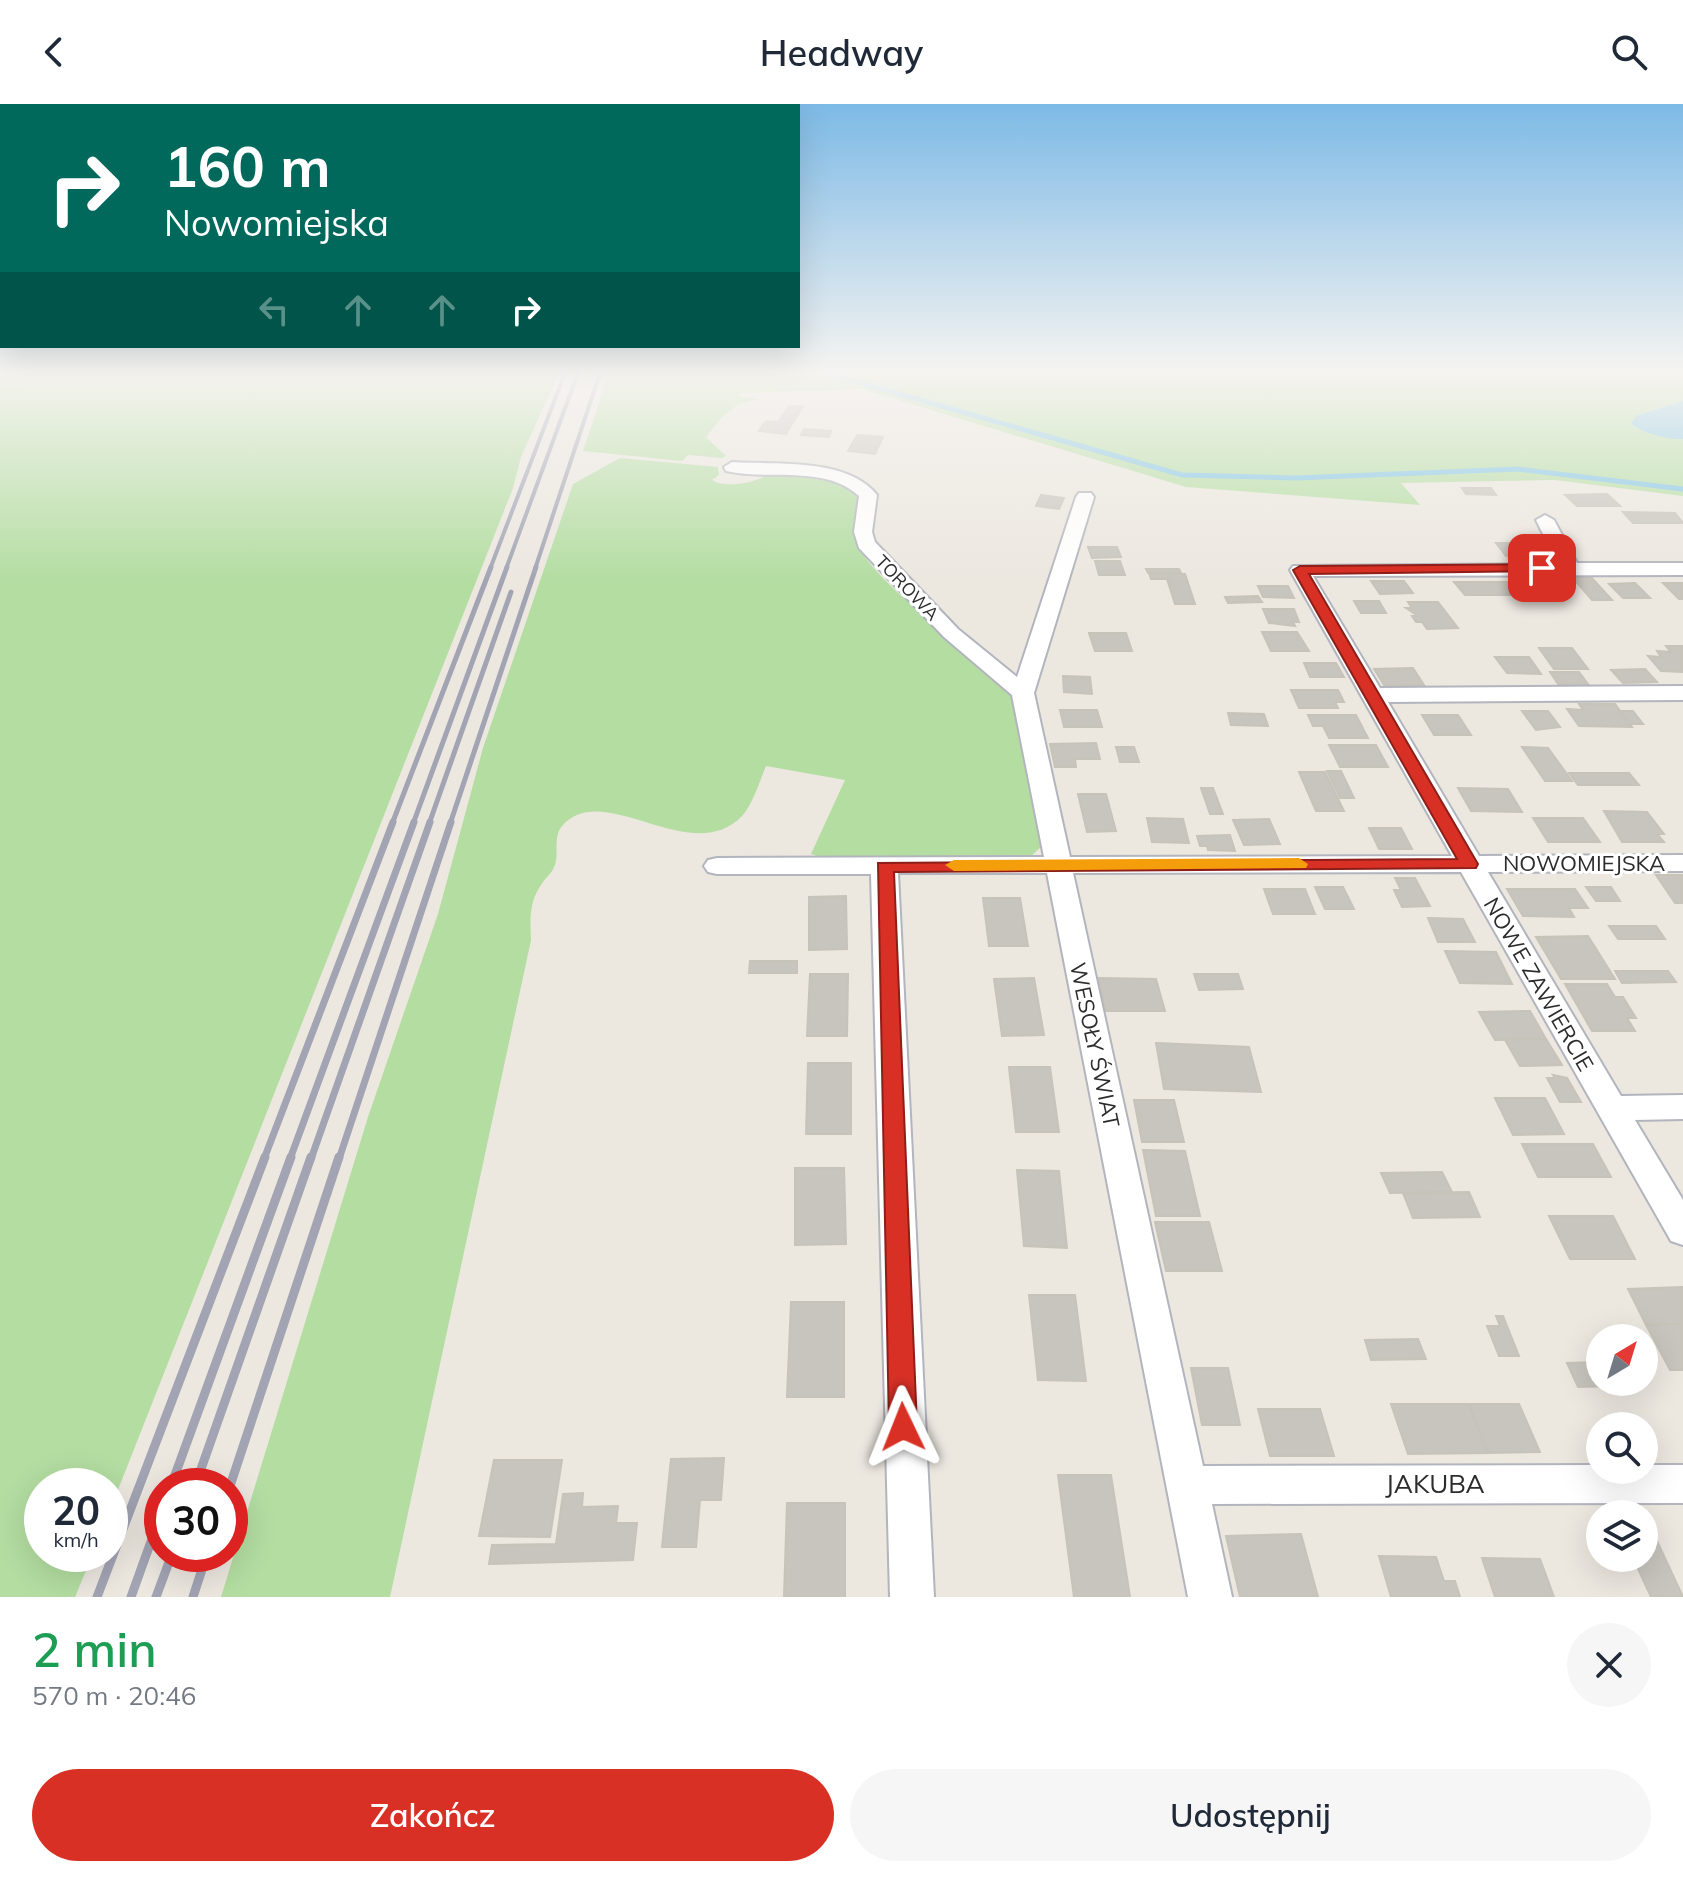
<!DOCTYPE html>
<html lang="pl">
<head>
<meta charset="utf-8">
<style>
	body { margin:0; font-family:Mulish,sans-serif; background:#f6f6f7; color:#1f2937; height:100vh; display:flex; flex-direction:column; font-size:30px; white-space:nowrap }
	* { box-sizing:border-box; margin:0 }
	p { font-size:26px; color:#747a83 }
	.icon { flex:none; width:44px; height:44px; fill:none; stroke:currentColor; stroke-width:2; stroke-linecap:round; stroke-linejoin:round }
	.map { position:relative; height:1493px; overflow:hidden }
	.side { display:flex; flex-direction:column; background:#fff; flex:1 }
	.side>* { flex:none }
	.guide { position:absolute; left:0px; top:0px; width:800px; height:244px; box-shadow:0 8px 32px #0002; background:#00695c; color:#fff; overflow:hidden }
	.needle { width:52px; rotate:38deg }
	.buttons { position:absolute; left:1586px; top:1220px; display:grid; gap:16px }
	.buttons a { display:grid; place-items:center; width:72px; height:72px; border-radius:50%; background:#fff; box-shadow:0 8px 32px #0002; font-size:40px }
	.speed { position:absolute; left:24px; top:1364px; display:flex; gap:16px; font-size:40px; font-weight:700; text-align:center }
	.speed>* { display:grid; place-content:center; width:104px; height:104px; border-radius:50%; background:#fff; box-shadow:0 8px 32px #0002; line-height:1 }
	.speed small { font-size:20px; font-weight:400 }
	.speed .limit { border:12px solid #d22; background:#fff; color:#111 }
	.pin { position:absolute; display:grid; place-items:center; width:68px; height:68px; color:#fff; margin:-34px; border-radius:16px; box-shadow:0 4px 12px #0006 }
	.me { position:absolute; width:88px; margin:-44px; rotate:358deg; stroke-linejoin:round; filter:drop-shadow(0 0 6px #0008) }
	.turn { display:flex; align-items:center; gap:28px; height:168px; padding:0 32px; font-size:36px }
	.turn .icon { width:104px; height:104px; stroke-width:2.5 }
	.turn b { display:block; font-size:56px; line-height:68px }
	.lanes { display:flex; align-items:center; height:76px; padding:0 32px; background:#0003; justify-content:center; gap:40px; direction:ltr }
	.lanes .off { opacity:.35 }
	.round { display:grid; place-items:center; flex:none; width:84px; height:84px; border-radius:42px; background:#f6f6f7 }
	.overview { display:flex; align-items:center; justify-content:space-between; height:136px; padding:0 32px }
	h1 { font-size:48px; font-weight:600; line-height:60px; color:#1e9e55 }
	.button { display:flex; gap:16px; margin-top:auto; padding:16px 32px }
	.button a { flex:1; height:92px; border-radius:48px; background:#d93025; color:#fff; font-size:32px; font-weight:600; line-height:92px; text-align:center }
	.button a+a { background:#f6f6f7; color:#1f2937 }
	header { display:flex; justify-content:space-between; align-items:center; height:104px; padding:0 32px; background:#fff; font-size:36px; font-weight:600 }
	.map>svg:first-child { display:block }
	.green { fill:#b3dda1 }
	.water { fill:#7dc4e4 }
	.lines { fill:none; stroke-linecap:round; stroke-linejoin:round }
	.stream { stroke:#7dc4e4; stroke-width:5 }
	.building { fill:#c8c5be; stroke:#c7c3b9; stroke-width:2 }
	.street-casing { stroke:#b3b5be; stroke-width:4 }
	.street { fill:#fff; fill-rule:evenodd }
	.rail-far3 { stroke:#a2a4b4; stroke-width:4 }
	.rail-far2 { stroke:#a2a4b4; stroke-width:5 }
	.rail-far1 { stroke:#a2a4b4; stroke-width:7 }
	.rail { stroke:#a2a4b4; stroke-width:9 }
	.route { fill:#d93025; stroke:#8d1f18; stroke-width:2 }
	.slow { fill:#f59e0b }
	.labels { text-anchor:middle; stroke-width:6; stroke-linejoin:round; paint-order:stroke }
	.far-street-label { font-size:18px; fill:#2c2c2c; stroke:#fff }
	.street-label { font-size:22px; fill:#2c2c2c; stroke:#fff }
	.near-street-label { font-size:26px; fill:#2c2c2c; stroke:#fff }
</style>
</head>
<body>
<header><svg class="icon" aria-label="back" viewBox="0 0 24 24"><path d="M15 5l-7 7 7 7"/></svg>Headway<svg class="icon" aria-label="search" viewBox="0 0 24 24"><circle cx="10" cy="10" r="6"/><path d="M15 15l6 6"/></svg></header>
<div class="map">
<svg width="1683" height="1493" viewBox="0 0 1683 1493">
	<rect width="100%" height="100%" fill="#ece7df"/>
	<g class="green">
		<path d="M0 269H559L521 353 513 384 110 1406V1382H42V1450H93L75 1493H0Z"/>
		<path d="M609 269H1683V297L1638 311 1636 324 1683 335V392L1555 376 1401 379 1420 401 1186 383 862 285 739 289 740 293 760 295 740 299 722 313 706 333 726 352 722 354 688 351 682 357 583 347Z"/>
		<path d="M620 354 718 363 719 371 712 376C725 385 760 379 770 368 802 371 836 369 860 392 858 407 852 426 858 441 870 474 976 554 1007 581L1013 596 1043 741 1029 754 821 753 811 750 845 676 766 662C760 676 753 700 742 712 691 765 603 674 562 722 552 734 560 752 554 763 552 769 546 773 543 778 529 797 530 813 531 836L390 1493H221L368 1013 438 810 483 644 573 380Z"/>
	</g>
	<path class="water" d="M1683 297V335C1670 336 1640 329 1631 319L1638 311Z"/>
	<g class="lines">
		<path class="stream" d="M826 269 1182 371 1296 374 1518 365 1683 385"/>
	</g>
	<g class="building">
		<path d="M789 302 803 303 790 323 763 321 766 317 778 318Z"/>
		<path d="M763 321 790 323 786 330 759 327Z"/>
		<path d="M804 325 831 327 829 333 801 331Z"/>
		<path d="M857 331 883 333 875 350 848 347Z"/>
		<path d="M1462 384H1491L1496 391 1466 390Z"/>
		<path d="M1607 390 1620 402H1577L1565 391Z"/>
		<path d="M1041 391 1064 394 1059 405 1036 402Z"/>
		<path d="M1623 408 1675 409 1683 419H1633Z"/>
		<path d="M1496 439H1525L1536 453 1506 452Z"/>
		<path d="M1088 443H1117L1121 453 1092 454Z"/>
		<path d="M1095 457H1120L1125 471H1099Z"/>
		<path d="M1146 465H1179L1181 469H1148Z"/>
		<path d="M1149 469 1185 470 1195 500H1175L1167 475H1151Z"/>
		<path d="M1529 473H1551L1568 492H1545Z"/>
		<path d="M1572 473H1591L1612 496H1592Z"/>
		<path d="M1371 477H1404L1413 489 1380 490Z"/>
		<path d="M1454 478H1508L1520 491H1465Z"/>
		<path d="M1635 479 1650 494H1623L1609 480Z"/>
		<path d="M1663 479H1683V495H1679Z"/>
		<path d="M1258 482H1288L1294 494 1263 493Z"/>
		<path d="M1258 492 1262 498 1228 499 1225 493Z"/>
		<path d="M1354 497H1379L1386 509H1361Z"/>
		<path d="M1408 498H1438L1458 524 1427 525 1422 518H1416L1412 512H1418L1406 504H1412Z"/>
		<path d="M1263 505H1294L1299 518H1293L1295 522 1269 519Z"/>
		<path d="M1262 528H1297L1309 547H1271Z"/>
		<path d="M1089 529H1126L1132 547H1095Z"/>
		<path d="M1666 542H1683V568L1661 567 1648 552 1661 553 1657 547 1671 548Z"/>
		<path d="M1539 544H1572L1588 565H1554Z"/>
		<path d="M1495 553H1529L1541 570 1507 569Z"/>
		<path d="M1304 559H1336L1344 573H1310Z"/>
		<path d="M1413 564 1424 581H1384L1374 565Z"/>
		<path d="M1645 565 1657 578 1623 579 1611 566Z"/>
		<path d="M1550 568H1579L1588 580H1558Z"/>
		<path d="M1063 572 1090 573 1092 590 1064 588Z"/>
		<path d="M1291 586H1338L1344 598H1335L1338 604H1299Z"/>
		<path d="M1579 600H1615L1632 623 1579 622 1567 605 1583 606Z"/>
		<path d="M1060 606H1097L1102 623H1064Z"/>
		<path d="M1522 607H1548L1560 623 1536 626Z"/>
		<path d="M1620 607H1633L1643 620H1629Z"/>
		<path d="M1228 609 1264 610 1268 622 1231 621Z"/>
		<path d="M1308 611H1356L1368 634H1329L1323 622H1313Z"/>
		<path d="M1422 611H1458L1471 631H1434Z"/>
		<path d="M1096 639 1100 655H1075L1076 663H1055L1050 640Z"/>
		<path d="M1329 641H1376L1388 663H1340Z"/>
		<path d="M1116 643H1134L1139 658H1120Z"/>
		<path d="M1522 643 1548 644 1572 677H1545Z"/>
		<path d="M1327 667H1341L1354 694H1340Z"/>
		<path d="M1299 668H1325L1344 707H1316Z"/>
		<path d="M1569 669H1629L1639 681H1578Z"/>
		<path d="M1201 684H1213L1223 710H1210Z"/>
		<path d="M1458 684 1508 685 1522 708 1471 707Z"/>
		<path d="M1078 690H1106L1116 727 1087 728Z"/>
		<path d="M1604 707 1647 708 1664 730H1657L1664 738H1622Z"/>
		<path d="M1147 714 1183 715 1189 739 1152 738Z"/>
		<path d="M1533 714H1583L1600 738H1548Z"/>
		<path d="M1269 715 1280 740 1244 741 1233 716Z"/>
		<path d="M1369 724H1401L1412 745H1379Z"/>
		<path d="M1230 731 1235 747 1208 746 1207 742H1200L1197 732Z"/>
		<path d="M1656 771H1683V799H1675Z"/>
		<path d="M1395 774H1415L1430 802 1402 803 1394 786H1401Z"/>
		<path d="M1315 783H1343L1354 805H1325Z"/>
		<path d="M1586 783H1611L1620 797H1596Z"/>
		<path d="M1264 785H1305L1315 810H1273Z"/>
		<path d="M1507 785H1575L1588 804H1569L1574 813 1523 812Z"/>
		<path d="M846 792 847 845 809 846V793Z"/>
		<path d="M983 794H1020L1028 842H989Z"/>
		<path d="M1428 814 1463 815 1475 838H1438Z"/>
		<path d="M1609 822H1656L1665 835H1618Z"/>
		<path d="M1588 832 1615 875H1561L1536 833Z"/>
		<path d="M1445 847 1496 848 1512 880 1460 879Z"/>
		<path d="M750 857H797V869H749Z"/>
		<path d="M1615 867H1668L1676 878 1622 879Z"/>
		<path d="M810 870H848L847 932H807Z"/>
		<path d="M1194 870H1238L1243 885 1199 886Z"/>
		<path d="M1034 874 1044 931 1002 932 994 875Z"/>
		<path d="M1098 874 1156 875 1165 907H1105Z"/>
		<path d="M1565 880H1607L1615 893H1623L1636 914H1627L1635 927H1592Z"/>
		<path d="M1530 907 1546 935 1495 936 1479 908Z"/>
		<path d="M1546 935 1562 961 1520 962 1505 936Z"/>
		<path d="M1156 939 1249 943 1261 988 1164 985Z"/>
		<path d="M808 959H851V1030H806Z"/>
		<path d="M1009 963H1050L1059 1028H1016Z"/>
		<path d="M1553 971 1567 974 1581 998H1560L1547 974H1555Z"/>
		<path d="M1495 994H1545L1564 1030 1513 1031Z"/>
		<path d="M1134 996H1174L1184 1038H1142Z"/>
		<path d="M1522 1040H1593L1611 1073H1538Z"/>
		<path d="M1143 1046 1185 1047 1200 1112H1156Z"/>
		<path d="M795 1064H844L846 1140 795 1141Z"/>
		<path d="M1017 1066 1059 1067 1067 1144 1024 1142Z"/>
		<path d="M1442 1068 1452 1088 1390 1089 1381 1069Z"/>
		<path d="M1469 1088 1480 1113 1413 1114 1403 1089Z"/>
		<path d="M1549 1112H1613L1635 1155H1570Z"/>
		<path d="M1155 1118H1209L1222 1167H1166Z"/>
		<path d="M1683 1183V1220L1646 1221 1628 1185Z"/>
		<path d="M1029 1191H1075L1086 1277 1038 1276Z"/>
		<path d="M791 1198H844V1293H787Z"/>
		<path d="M1496 1212H1503L1519 1252H1499L1487 1222H1500Z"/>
		<path d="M1683 1220V1266H1670L1646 1221Z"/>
		<path d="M1418 1235 1426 1255 1371 1256 1365 1236Z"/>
		<path d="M1600 1258V1278H1615L1617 1282 1578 1283 1567 1259Z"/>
		<path d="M1191 1264H1228L1240 1321H1202Z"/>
		<path d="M1391 1300H1469L1488 1349 1408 1350Z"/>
		<path d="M1469 1300H1519L1540 1348 1488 1349Z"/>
		<path d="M1258 1305H1320L1334 1352H1270Z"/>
		<path d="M724 1354 721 1396H700L696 1443H662L671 1355Z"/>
		<path d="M494 1356H562L550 1433 479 1432Z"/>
		<path d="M1058 1371H1111L1130 1493H1074Z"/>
		<path d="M583 1389 582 1403 618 1402 616 1419H637L633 1456 489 1460 492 1441 556 1440 563 1390Z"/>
		<path d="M787 1399H845V1493H784Z"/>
		<path d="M1644 1424H1651L1683 1493H1651L1633 1454H1644Z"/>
		<path d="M1301 1430 1318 1493H1240L1226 1432Z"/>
		<path d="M1379 1452 1436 1453 1444 1477H1455L1460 1493H1391Z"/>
		<path d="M1482 1454 1540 1455 1554 1493H1495Z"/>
	</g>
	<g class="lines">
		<g class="street-casing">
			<path id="street" d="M732 358C775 361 847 353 877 391L872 428 875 438 958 525 1017 573 1076 393 1079 389H1091L1094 393 1034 589 1070 753 1452 752 1290 466 1293 462 1558 460 1536 416 1545 411 1554 416 1577 459H1683V471L1313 472 1380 584 1683 582V596L1388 598 1479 752 1683 751V767L1488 768 1621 992 1683 991V1015L1635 1016 1683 1096V1141L1671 1137 1461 768 1073 769 1203 1362 1600 1361V1366H1644V1361H1683V1399L1212 1400 1232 1493H1188L1047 769H898L934 1493H890L871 770H717L708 768 704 762 708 756 717 754 1044 753 1012 591 944 533 859 444 854 428 859 392C825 360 768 377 726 367L724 363Z"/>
		</g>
		<use href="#street" class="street"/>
		<g class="rail-far3">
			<path d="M490 465 565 269"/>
			<path d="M506 465 578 269"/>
			<path d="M535 465 600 269"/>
		</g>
		<g class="rail-far2">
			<path d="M392 720 491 463"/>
			<path d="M413 720 507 463"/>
			<path d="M429 720 511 488"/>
			<path d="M450 720 536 463"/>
		</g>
		<g class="rail-far1">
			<path d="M264 1055 393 718"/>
			<path d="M290 1055 414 718"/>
			<path d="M311 1055 430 718"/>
			<path d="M339 1055 451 718"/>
		</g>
		<g class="rail">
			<path d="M171 1382 291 1053"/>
			<path d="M195 1382 311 1053"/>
			<path d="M230 1382 339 1053"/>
			<path d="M97 1493 265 1053"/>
			<path d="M131 1493 162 1407"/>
			<path d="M156 1493 172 1450"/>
			<path d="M193 1493 207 1450"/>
		</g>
	</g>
	<linearGradient id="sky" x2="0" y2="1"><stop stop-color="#7dbae6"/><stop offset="0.56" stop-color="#f6f4f1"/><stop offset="1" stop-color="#f6f4f1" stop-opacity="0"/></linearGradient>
	<rect width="1683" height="478" fill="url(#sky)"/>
	<path class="route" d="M1542 460 1549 464 1547 467 1309 470 1478 760 1476 764 894 768 917 1323 913 1332 903 1335 893 1332 889 1323 878 759 1457 755 1293 466 1300 462Z"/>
	<path class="slow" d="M1299 754 1308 760 1306 764 954 767 945 761 954 756Z"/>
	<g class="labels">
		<g class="far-street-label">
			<text transform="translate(907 484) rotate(46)" y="6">TOROWA</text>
		</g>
		<g class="street-label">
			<text x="1584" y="767">NOWOMIEJSKA</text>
			<text transform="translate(1539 880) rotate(60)" y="8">NOWE ZAWIERCIE</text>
			<text transform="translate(1095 941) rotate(78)" y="8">WESOŁY ŚWIAT</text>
		</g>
		<g class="near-street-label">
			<text x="1435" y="1389">JAKUBA</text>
		</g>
	</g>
</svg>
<div class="buttons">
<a><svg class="needle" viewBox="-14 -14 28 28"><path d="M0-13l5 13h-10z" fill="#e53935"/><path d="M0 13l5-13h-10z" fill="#747a83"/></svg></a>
<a><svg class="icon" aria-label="search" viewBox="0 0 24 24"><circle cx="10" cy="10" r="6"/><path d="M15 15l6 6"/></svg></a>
<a><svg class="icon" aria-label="layers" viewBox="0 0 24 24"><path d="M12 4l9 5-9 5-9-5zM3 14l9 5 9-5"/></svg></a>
</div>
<div class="speed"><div>20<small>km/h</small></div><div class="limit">30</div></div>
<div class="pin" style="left:1542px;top:464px;background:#d93025"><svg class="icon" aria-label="arrive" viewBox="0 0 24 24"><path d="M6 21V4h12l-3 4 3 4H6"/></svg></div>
<svg class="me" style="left:903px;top:1323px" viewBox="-20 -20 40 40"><path d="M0-17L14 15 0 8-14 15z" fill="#d93025" stroke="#fff" stroke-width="4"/></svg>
<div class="guide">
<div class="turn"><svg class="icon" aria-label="right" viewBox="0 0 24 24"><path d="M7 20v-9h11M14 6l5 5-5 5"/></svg><div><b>160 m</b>Nowomiejska</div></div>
<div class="lanes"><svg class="icon off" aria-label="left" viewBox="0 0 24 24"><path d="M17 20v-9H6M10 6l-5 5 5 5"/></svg><svg class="icon off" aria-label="ahead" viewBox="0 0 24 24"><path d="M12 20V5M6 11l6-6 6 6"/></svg><svg class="icon off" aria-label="ahead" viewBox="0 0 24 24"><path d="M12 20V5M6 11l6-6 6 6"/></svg><svg class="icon" aria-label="right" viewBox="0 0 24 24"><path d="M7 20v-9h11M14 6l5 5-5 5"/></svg></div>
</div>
</div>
<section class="side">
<div class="overview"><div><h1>2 min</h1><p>570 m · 20:46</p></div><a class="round"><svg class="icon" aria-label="close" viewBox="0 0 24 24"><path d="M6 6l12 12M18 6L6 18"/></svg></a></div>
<div class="button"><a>Zakończ</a><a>Udostępnij</a></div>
</section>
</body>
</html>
